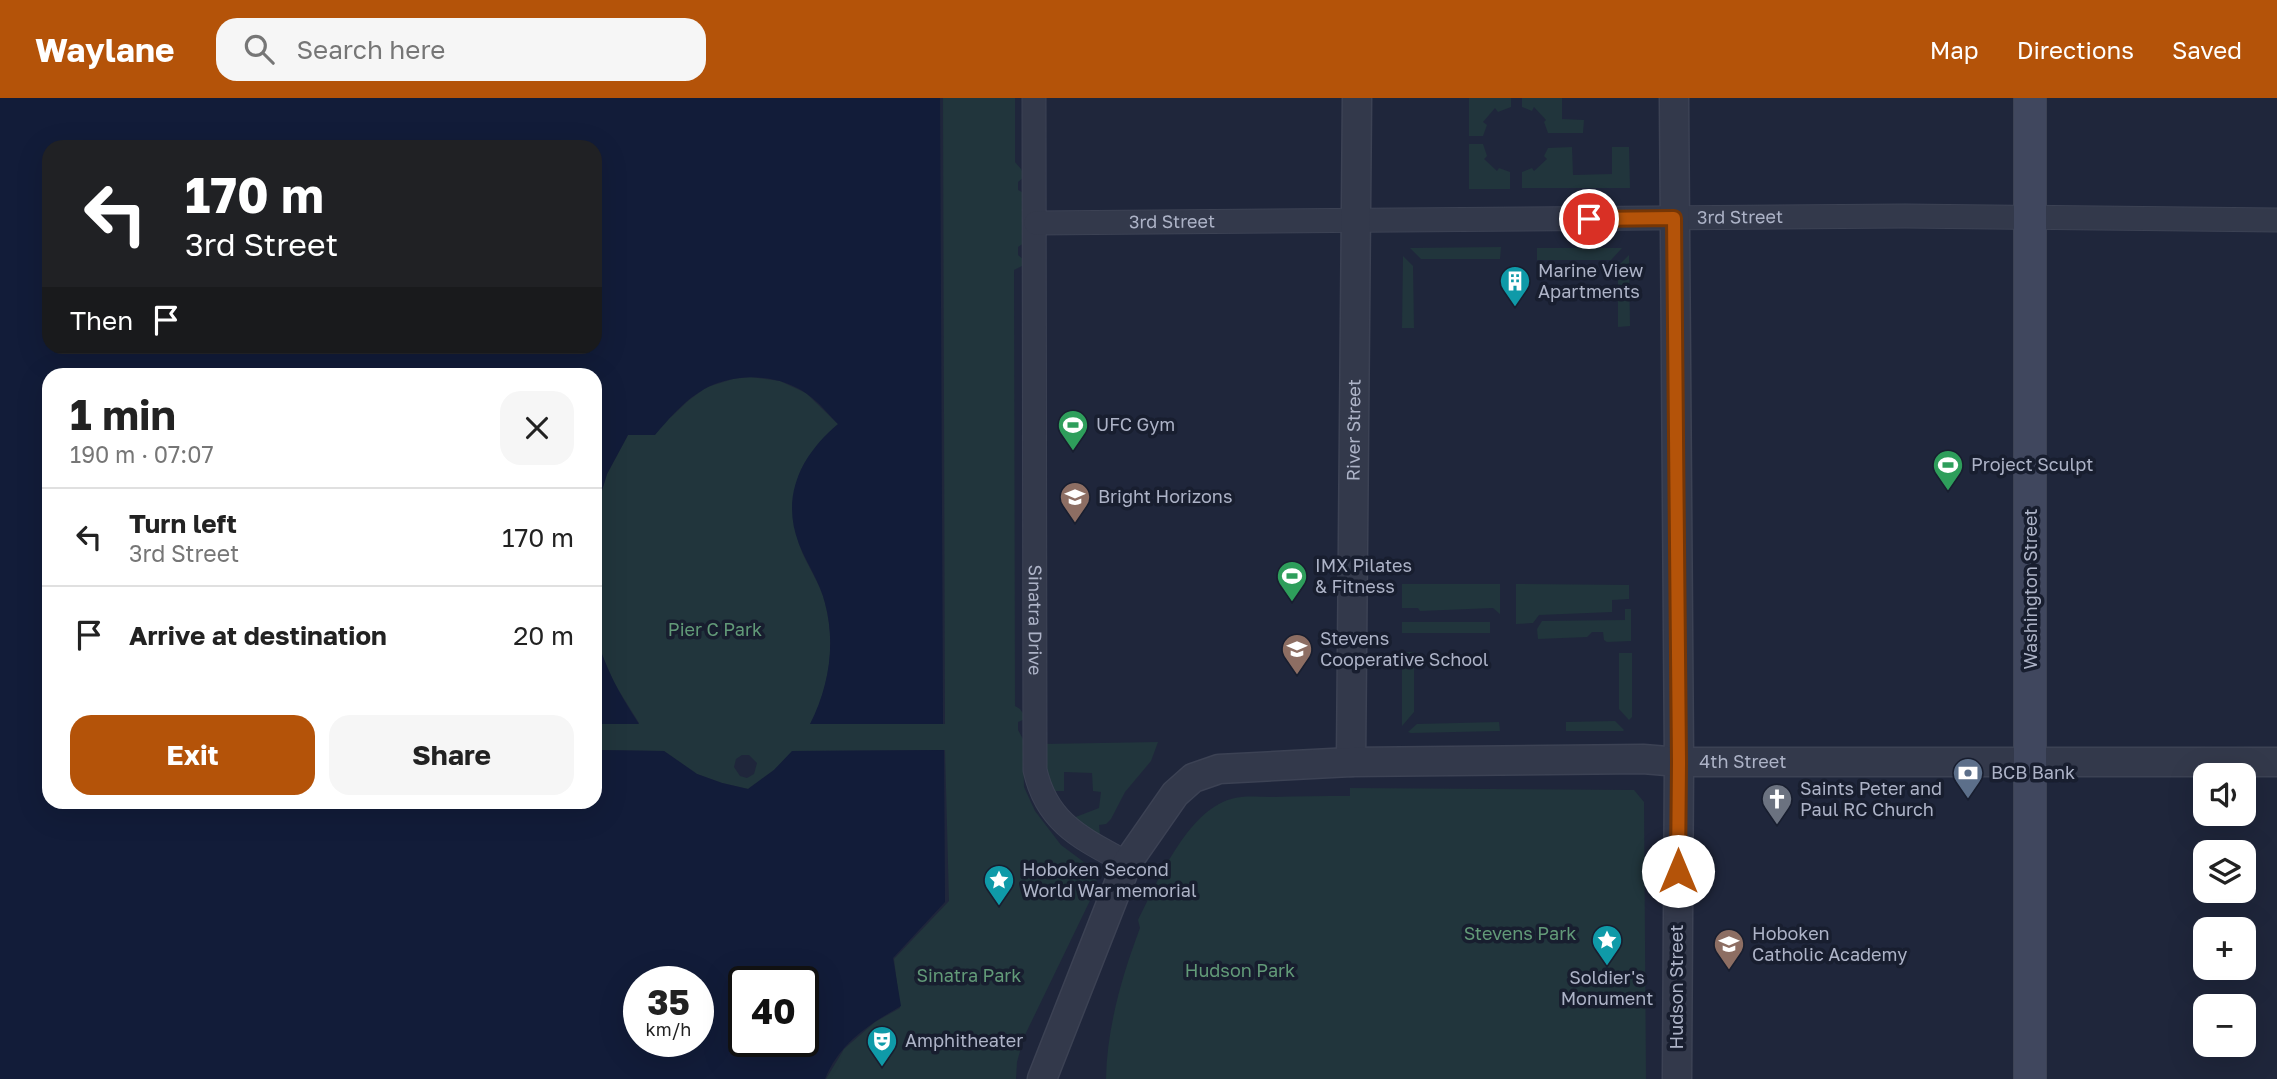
<!DOCTYPE html>
<html lang="en">
<head>
<meta charset="utf-8">
<style>
	body { margin:0; font-family:"Golos Text",sans-serif; background:#f6f6f6; color:#222; height:100vh; display:flex; flex-direction:column; font-size:26px; white-space:nowrap }
	* { box-sizing:border-box; margin:0 }
	p { font-size:23px; color:#767676 }
	.icon { flex:none; width:38px; height:38px; fill:none; stroke:currentColor; stroke-width:2; stroke-linecap:round; stroke-linejoin:round }
	.map { position:relative; flex:1; overflow:hidden }
	.side { position:absolute; left:42px; top:270px; width:560px; height:441px; display:flex; flex-direction:column; background:#fff; border-radius:21px; box-shadow:0 7px 28px #0002 }
	.side>* { flex:none }
	.hud { position:absolute; left:42px; top:42px; width:560px; height:214px; border-radius:21px; box-shadow:0 7px 28px #0002; background:#202124; color:#fff; overflow:hidden }
	.controls { position:absolute; left:2193px; top:665px; display:grid; gap:14px }
	.controls a { display:grid; place-items:center; width:63px; height:63px; border-radius:14px; background:#fff; box-shadow:0 7px 28px #0002; font-size:35px }
	.speed { position:absolute; left:623px; top:868px; display:flex; gap:14px; font-size:35px; font-weight:700; text-align:center }
	.speed>* { display:grid; place-content:center; width:91px; height:91px; border-radius:50%; background:#fff; box-shadow:0 7px 28px #0002; line-height:1 }
	.speed small { font-size:18px; font-weight:400 }
	.speed .limit { border:4px solid #111; border-radius:10px; background:#fff; color:#111 }
	.pin { position:absolute; display:grid; place-items:center; width:60px; height:60px; color:#fff; margin:-30px; border:4px solid #fff; border-radius:50%; box-shadow:0 2px 7px #0007 }
	.me { position:absolute; width:77px; margin:-38px; rotate:0deg; stroke-linejoin:round; filter:drop-shadow(0 0 5px #0008) }
	.turn { display:flex; align-items:center; gap:24px; height:147px; padding:0 28px; font-size:32px }
	.turn .icon { width:91px; height:91px; stroke-width:2.5 }
	.turn b { display:block; font-size:49px; line-height:60px }
	.then { display:flex; align-items:center; height:66px; padding:0 28px; background:#0003; gap:14px; font-size:26px }
	.round { display:grid; place-items:center; flex:none; width:74px; height:74px; border-radius:21px; background:#f6f6f6 }
	.summary { display:flex; align-items:center; justify-content:space-between; height:119px; padding:0 28px }
	h1 { font-size:42px; font-weight:700; line-height:52px }
	.action { display:flex; gap:14px; margin-top:auto; padding:14px 28px }
	.action a { flex:1; height:80px; border-radius:21px; background:#b45309; color:#fff; font-size:28px; font-weight:700; line-height:80px; text-align:center }
	.action a+a { background:#f6f6f6; color:#222 }
	ul { padding:0; list-style:none }
	li { display:flex; align-items:center; gap:21px; height:98px; padding:0 28px; border-top:2px solid #e0e0e0 }
	li div { flex:1 }
	li b { display:block; font-size:26px }
	li em { font-style:normal }
	header { display:flex; align-items:center; gap:42px; box-sizing:border-box; height:98px; padding:0 35px; background:#b45309; color:#fff }
	header strong { font-size:33px }
	nav { display:flex; gap:38px; margin-inline-start:auto; font-size:24px }
	.search { width:490px; height:63px; background:#f6f6f6; display:flex; align-items:center; gap:18px; box-sizing:border-box; padding:0 24px; border-radius:21px; color:#767676; font-size:26px }
	.map>svg:first-child { display:block }
	.green { fill:#21353c; fill-rule:evenodd }
	.water { fill:#121c39; fill-rule:evenodd }
	.lines { fill:none; stroke-linecap:round; stroke-linejoin:round }
	.minor-casing { stroke:#3c4254; stroke-width:25 }
	.tertiary-casing { stroke:#3c4254; stroke-width:31 }
	.secondary-casing { stroke:#3c4254; stroke-width:34 }
	.minor { stroke:#33394b; stroke-width:23 }
	.tertiary { stroke:#33394b; stroke-width:28 }
	.secondary { stroke:#40475e; stroke-width:32 }
	.route-casing { stroke:#753606; stroke-width:18 }
	.route { stroke:#b45309; stroke-width:12 }
	.labels { text-anchor:middle; stroke-width:7; stroke-linejoin:round; paint-order:stroke }
	.street-label { font-size:18px; fill:#adb3c7; stroke:#181e2f }
	.poi-label { font-size:18px; fill:#adb3c7; stroke:#181e2f; text-anchor:start }
	.park-label { font-size:18px; fill:#629a78; stroke:#181e2f }
</style>
</head>
<body>
<header>
<strong>Waylane</strong>
<div class="search"><svg class="icon" aria-label="search" viewBox="0 0 24 24"><circle cx="10" cy="10" r="6"/><path d="M15 15l6 6"/></svg>Search here</div>
<nav><a>Map</a><a>Directions</a><a>Saved</a></nav>
</header>
<div class="map">
<svg width="2277" height="981" viewBox="0 0 2277 981">
	<rect width="100%" height="100%" fill="#1f263b"/>
	<g class="green">
		<path d="M943 0H1015V64L1021 71 1024 79 1018 84V92L1024 95V145L1018 149V157L1024 162 1022 168 1014 172 1015 608 1020 611 1024 617 1023 622 1018 624V632L1023 641 1024 689 1035 713 1061 747 1092 770 1098 786 1024 939 1017 964 1016 981H826L844 951 875 924 900 910 894 861 949 803 945 652 793 653 774 672 748 691 722 685 697 676 664 653 595 652V626L639 625 614 585 601 555 595 532V415L607 376 628 337 671 319 689 302 707 289 733 281 750 279 780 283 806 295 839 327C825 342 806 357 799 377 793 394 794 428 799 446 806 467 820 484 825 505 836 547 829 588 811 626H945ZM742 657H749L757 665 754 676 747 680 740 678 734 669 736 661Z"/>
		<path d="M1469 0H1511V9L1498 14 1495 10 1483 24 1487 27 1483 38H1469Z"/>
		<path d="M1522 0H1562V21L1584 22 1583 35H1548L1544 24 1546 22 1534 9 1532 13 1522 9Z"/>
		<path d="M1469 46H1483L1487 58 1484 61 1497 73 1499 70 1510 74V91H1469Z"/>
		<path d="M1572 49 1573 77 1612 76V49H1629L1630 90H1522V74L1532 70 1534 73 1547 61 1544 58 1548 50Z"/>
		<path d="M1501 149 1500 161H1421L1410 150Z"/>
		<path d="M1537 150H1622L1611 162H1537Z"/>
		<path d="M1629 157 1630 228 1618 229V168Z"/>
		<path d="M1403 158 1413 168 1414 230H1402Z"/>
		<path d="M1402 486H1500V516L1493 510 1420 513 1418 510H1402Z"/>
		<path d="M1516 486 1629 487V501L1612 502V514L1539 517 1533 525 1516 526Z"/>
		<path d="M1625 511H1631V543L1607 544 1604 542 1603 534H1592L1587 539 1538 541 1537 531 1542 523 1625 522Z"/>
		<rect x="1402" y="524" width="88" height="11"/>
		<path d="M1402 554H1414V614L1402 628Z"/>
		<path d="M1619 555H1632V619L1629 622 1619 611Z"/>
		<path d="M1615 623 1624 632 1623 633H1566V624Z"/>
		<path d="M1499 624 1500 633 1411 635 1408 634 1417 626Z"/>
		<path d="M1158 644 1151 663 1125 694 1111 721 1106 726 1099 727 1100 737 1068 722 1099 710 1101 694 1093 693 1092 675 1064 674V693H1049L1043 646Z"/>
		<path d="M1350 690 1634 692 1644 704 1646 981H1106C1107 929 1122 878 1140 830L1138 822C1157 785 1187 713 1231 701 1244 697 1260 699 1274 699 1299 698 1324 698 1350 698Z"/>
	</g>
	<g class="water">
		<path d="M0 0H940L943 626H810C829 589 836 546 825 505 820 484 807 466 799 446 780 398 802 356 838 326 828 316 819 304 807 296 776 274 729 274 698 295 681 306 668 322 655 337H628L607 376 595 415V276H49V704H595V652L664 653 697 676 722 685 748 691 774 672 792 653 944 652 945 804 893 860 901 908C869 926 839 946 825 981H0ZM49 49H595V248H49ZM639 884H698V943H639ZM744 884H803V943H744Z"/>
		<path d="M595 532C603 567 620 597 639 626H595Z"/>
	</g>
	<g class="lines">
		<g class="minor-casing">
			<g id="minor">
				<path id="s1" d="M1034 0 1035 672C1047 726 1083 741 1127 765"/>
				<path id="s2" d="M1036 125 1905 118 2277 122"/>
			</g>
		</g>
		<g class="tertiary-casing">
			<g id="tertiary">
				<path d="M1674 0 1679 664 1677 981"/>
				<path id="s3" d="M1351 664 1357 0"/>
				<path id="s4" d="M1042 981 1127 765 1175 696 1193 680 1219 671 1351 664 1643 661 1679 664H2277"/>
			</g>
		</g>
		<g class="secondary-casing">
			<path id="secondary" d="M2030 0V981"/>
		</g>
		<use href="#minor" class="minor"/>
		<use href="#tertiary" class="tertiary"/>
		<use href="#secondary" class="secondary"/>
	</g>
	<g class="lines">
		<g class="route-casing">
			<path id="route" d="M1589 121 1674 120 1679 664 1678 773"/>
		</g>
		<use href="#route" class="route"/>
	</g>
	<defs>
		<g id="building-pin" transform="scale(1.575)"><path d="M0 17L-7.5 6A9.5 9.5 0 1 1 7.5 6Z" fill="#0f9aa8" stroke="#181e2f"/><path d="M-4-6H4V6H1V3H-1V6H-4ZM-2.5-4.3h1.7v1.8h-1.7ZM.8-4.3h1.7v1.8H.8ZM-2.5-1h1.7V.8h-1.7ZM.8-1h1.7V.8H.8Z" fill="#fff"/></g>
		<g id="stadium-pin" transform="scale(1.575)"><path d="M0 17L-7.5 6A9.5 9.5 0 1 1 7.5 6Z" fill="#2e9e5b" stroke="#181e2f"/><path d="M0-5a6.5 5 0 1 0 0 10a6.5 5 0 1 0 0-10ZM-3.5-1.8h7v3.6h-7Z" fill="#fff"/></g>
		<g id="school-pin" transform="scale(1.575)"><path d="M0 17L-7.5 6A9.5 9.5 0 1 1 7.5 6Z" fill="#8d6e63" stroke="#181e2f"/><path d="M0-5L7-2L0 1L-7-2ZM-4 1L0 2.5L4 1V4Q0 6-4 4Z" fill="#fff"/></g>
		<g id="bank-pin" transform="scale(1.575)"><path d="M0 17L-7.5 6A9.5 9.5 0 1 1 7.5 6Z" fill="#5c6f8a" stroke="#181e2f"/><path d="M-6-4H6V4H-6ZM0-2.3a2.3 2.3 0 1 0 0 4.6a2.3 2.3 0 1 0 0-4.6Z" fill="#fff"/></g>
		<g id="church-pin" transform="scale(1.575)"><path d="M0 17L-7.5 6A9.5 9.5 0 1 1 7.5 6Z" fill="#6b7280" stroke="#181e2f"/><path d="M-1.2-6h2.4v3.5h3.3v2.4h-3.3V6h-2.4V-.1h-3.3v-2.4h3.3Z" fill="#fff"/></g>
		<g id="sight-pin" transform="scale(1.575)"><path d="M0 17L-7.5 6A9.5 9.5 0 1 1 7.5 6Z" fill="#0f9aa8" stroke="#181e2f"/><path d="M0-6L1.8-2.2L6-1.7L2.9 1.2L3.7 5.4L0 3.3L-3.7 5.4L-2.9 1.2L-6-1.7L-1.8-2.2Z" fill="#fff"/></g>
		<g id="theatre-pin" transform="scale(1.575)"><path d="M0 17L-7.5 6A9.5 9.5 0 1 1 7.5 6Z" fill="#0f9aa8" stroke="#181e2f"/><path d="M-5-5.5Q0-4 5-5.5V0Q5 5 0 6Q-5 5-5 0ZM-3.3-2.5H-1v1.5H-3.3ZM1-2.5H3.3v1.5H1ZM-2.8 1Q0 5.5 2.8 1Z" fill="#fff"/></g>
	</defs>
	<g fill-rule="evenodd">
		<use href="#building-pin" x="1515" y="183"/>
		<use href="#stadium-pin" x="1073" y="327"/>
		<use href="#stadium-pin" x="1948" y="367"/>
		<use href="#school-pin" x="1075" y="399"/>
		<use href="#stadium-pin" x="1292" y="478"/>
		<use href="#school-pin" x="1297" y="551"/>
		<use href="#bank-pin" x="1968" y="675"/>
		<use href="#church-pin" x="1777" y="701"/>
		<use href="#sight-pin" x="999" y="782"/>
		<use href="#sight-pin" x="1607" y="842"/>
		<use href="#school-pin" x="1729" y="846"/>
		<use href="#theatre-pin" x="882" y="943"/>
	</g>
	<g class="labels">
		<g class="street-label">
			<text dy="6" stroke="none"><textPath href="#s2" startOffset="704">3rd Street</textPath></text>
			<text dy="6" stroke="none"><textPath href="#s2" startOffset="136">3rd Street</textPath></text>
			<text dy="6" stroke="none"><textPath href="#s3" startOffset="332">River Street</textPath></text>
			<text transform="translate(2031 491) rotate(-90)" y="6">Washington Street</text>
			<text dy="6" stroke="none"><textPath href="#s1" startOffset="522">Sinatra Drive</textPath></text>
			<text dy="6" stroke="none"><textPath href="#s4" startOffset="892">4th Street</textPath></text>
			<text transform="translate(1677 889) rotate(-90)" y="6">Hudson Street</text>
		</g>
		<g class="poi-label">
			<text x="1538" y="179">Marine View<tspan x="1538" dy="21">Apartments</tspan></text>
			<text x="1096" y="333">UFC Gym</text>
			<text x="1971" y="373">Project Sculpt</text>
			<text x="1098" y="405">Bright Horizons</text>
			<text x="1315" y="474">IMX Pilates<tspan x="1315" dy="21">&amp; Fitness</tspan></text>
			<text x="1320" y="547">Stevens<tspan x="1320" dy="21">Cooperative School</tspan></text>
			<text x="1991" y="681">BCB Bank</text>
			<text x="1800" y="697">Saints Peter and<tspan x="1800" dy="21">Paul RC Church</tspan></text>
			<text x="1022" y="778">Hoboken Second<tspan x="1022" dy="21">World War memorial</tspan></text>
			<text x="1752" y="842">Hoboken<tspan x="1752" dy="21">Catholic Academy</tspan></text>
			<text x="1607" y="886" text-anchor="middle">Soldier's<tspan x="1607" dy="21">Monument</tspan></text>
			<text x="905" y="949">Amphitheater</text>
		</g>
		<g class="park-label">
			<text x="715" y="538">Pier C Park</text>
			<text x="1520" y="842">Stevens Park</text>
			<text x="1240" y="879">Hudson Park</text>
			<text x="969" y="884">Sinatra Park</text>
		</g>
	</g>
</svg>
<div class="controls">
<a><svg class="icon" aria-label="sound" viewBox="0 0 24 24"><path d="M4 9h4l5-4v14l-5-4H4zM17 9q2 3 0 6"/></svg></a>
<a><svg class="icon" aria-label="layers" viewBox="0 0 24 24"><path d="M12 4l9 5-9 5-9-5zM3 14l9 5 9-5"/></svg></a>
<a>+</a>
<a>−</a>
</div>
<div class="speed"><div>35<small>km/h</small></div><div class="limit">40</div></div>
<div class="pin" style="left:1589px;top:121px;background:#d93025"><svg class="icon" aria-label="arrive" viewBox="0 0 24 24"><path d="M6 21V4h12l-3 4 3 4H6"/></svg></div>
<svg class="me" style="left:1678px;top:773px" viewBox="-20 -20 40 40"><circle r="19" fill="#fff"/><path d="M0-13L10 11 0 6-10 11z" fill="#b45309"/></svg>
<div class="hud">
<div class="turn"><svg class="icon" aria-label="left" viewBox="0 0 24 24"><path d="M17 20v-9H6M10 6l-5 5 5 5"/></svg><div><b>170 m</b>3rd Street</div></div>
<div class="then">Then<svg class="icon" aria-label="arrive" viewBox="0 0 24 24"><path d="M6 21V4h12l-3 4 3 4H6"/></svg></div>
</div>
<section class="side">
<div class="summary"><div><h1>1 min</h1><p>190 m · 07:07</p></div><a class="round"><svg class="icon" aria-label="close" viewBox="0 0 24 24"><path d="M6 6l12 12M18 6L6 18"/></svg></a></div>
<ul>
<li><svg class="icon" aria-label="left" viewBox="0 0 24 24"><path d="M17 20v-9H6M10 6l-5 5 5 5"/></svg><div><b>Turn left</b><p>3rd Street</p></div><em>170 m</em></li>
<li><svg class="icon" aria-label="arrive" viewBox="0 0 24 24"><path d="M6 21V4h12l-3 4 3 4H6"/></svg><div><b>Arrive at destination</b></div><em>20 m</em></li>
</ul>
<div class="action"><a>Exit</a><a>Share</a></div>
</section>
</div>
</body>
</html>
